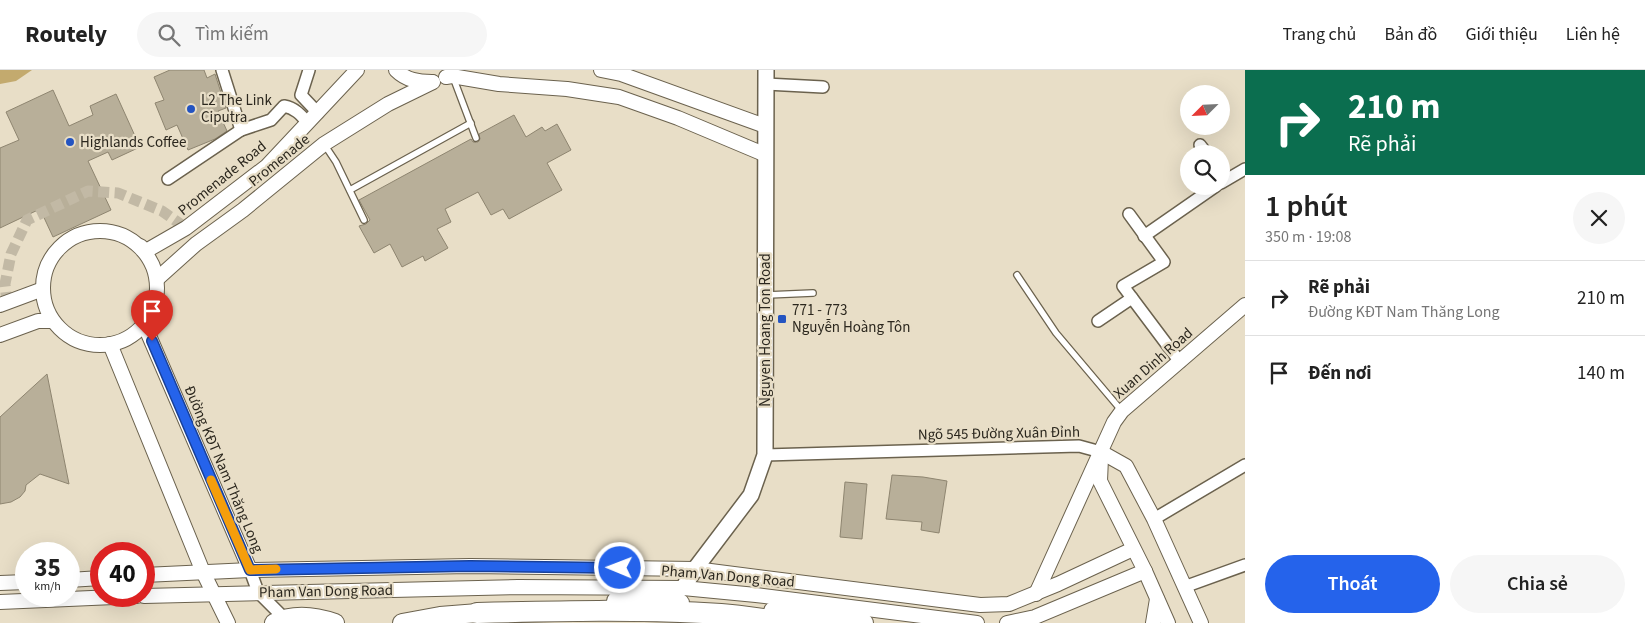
<!DOCTYPE html>
<html lang="vi">
<head>
<meta charset="utf-8">
<style>
	body { margin:0; font-family:"Source Sans 3",sans-serif; background:#f6f6f6; color:#222; height:100vh; display:flex; flex-direction:column; font-size:19px; white-space:nowrap }
	* { box-sizing:border-box; margin:0 }
	p { font-size:16px; color:#767676 }
	.icon { flex:none; width:28px; height:28px; fill:none; stroke:currentColor; stroke-width:2; stroke-linecap:round; stroke-linejoin:round }
	.map { position:relative; flex:1; overflow:hidden }
	.side { display:flex; flex-direction:column; background:#fff; width:400px }
	.side>* { flex:none }
	.guide { background:#0b6e4f; color:#fff; overflow:hidden }
	.needle { width:32px; rotate:246deg }
	.fabs { position:absolute; left:1180px; top:15px; display:grid; gap:10px }
	.fabs a { display:grid; place-items:center; width:50px; height:50px; border-radius:50%; background:#fff; box-shadow:0 5px 20px #0002; font-size:25px }
	.speed { position:absolute; left:15px; top:472px; display:flex; gap:10px; font-size:25px; font-weight:700; text-align:center }
	.speed>* { display:grid; place-content:center; width:65px; height:65px; border-radius:50%; background:#fff; box-shadow:0 5px 20px #0002; line-height:1 }
	.speed small { font-size:12px; font-weight:400 }
	.speed .limit { border:8px solid #d22; background:#fff; color:#111 }
	.pin { position:absolute; display:grid; place-items:center; width:42px; height:42px; color:#fff; margin:-51px -21px; border-radius:50% 50% 50% 0; rotate:-45deg; box-shadow:0 0 5px #0007 }
	.pin .icon { rotate:45deg }
	.me { position:absolute; width:55px; margin:-28px; rotate:271deg; stroke-linejoin:round; filter:drop-shadow(0 0 4px #0008) }
	.turn { display:flex; align-items:center; gap:18px; height:105px; padding:0 20px; font-size:22px }
	.turn .icon { width:65px; height:65px; stroke-width:2.5 }
	.turn b { display:block; font-size:35px; line-height:42px }
	.round { display:grid; place-items:center; flex:none; width:52px; height:52px; border-radius:26px; background:#f6f6f6 }
	.summary { display:flex; align-items:center; justify-content:space-between; height:85px; padding:0 20px }
	h1 { font-size:30px; font-weight:600; line-height:38px }
	.button { display:flex; gap:10px; margin-top:auto; padding:10px 20px }
	.button a { flex:1; height:58px; border-radius:30px; background:#2563eb; color:#fff; font-size:20px; font-weight:600; line-height:58px; text-align:center }
	.button a+a { background:#f6f6f6; color:#222 }
	ul { padding:0; list-style:none }
	li { display:flex; align-items:center; gap:15px; height:75px; padding:0 20px; border-top:1px solid #e0e0e0 }
	li div { flex:1 }
	li b { display:block; font-size:19px }
	li em { font-style:normal }
	header { display:flex; align-items:center; gap:30px; box-sizing:border-box; height:70px; padding:0 25px; background:#fff; border-bottom:1px solid #e0e0e0 }
	header strong { font-size:24px }
	nav { display:flex; gap:28px; margin-inline-start:auto; font-size:18px }
	.search { width:350px; height:45px; background:#f6f6f6; display:flex; align-items:center; gap:12px; box-sizing:border-box; padding:0 18px; border-radius:28px; color:#767676; font-size:19px }
	main { display:flex; flex:1; min-height:0 }
	.map>svg:first-child { display:block }
	.water { fill:#c3aa6e }
	.building { fill:#b8af99; stroke:#8e8570 }
	.lines { fill:none; stroke-linecap:round; stroke-linejoin:round }
	.minor-tunnel { stroke:#c2b9a5; stroke-width:11; stroke-dasharray:11 5.5; stroke-linecap:butt }
	.service-casing { stroke:#6b624e; stroke-width:8 }
	.minor-casing { stroke:#6b624e; stroke-width:14 }
	.tertiary-casing { stroke:#6b624e; stroke-width:16 }
	.secondary-casing { stroke:#6b624e; stroke-width:18 }
	.primary-casing { stroke:#6b624e; stroke-width:20 }
	.motorway-casing { stroke:#6b624e; stroke-width:22 }
	.service { stroke:#fff; stroke-width:5.5 }
	.minor { stroke:#fff; stroke-width:11 }
	.tertiary { stroke:#fff; stroke-width:14 }
	.secondary { stroke:#fff; stroke-width:15 }
	.primary { stroke:#fff; stroke-width:18 }
	.motorway { stroke:#fff; stroke-width:20 }
	.route-casing { stroke:#184099; stroke-width:12 }
	.route { stroke:#2563eb; stroke-width:9 }
	.slow { stroke:#f59e0b; stroke-width:9 }
	.poi-dot { fill:#2454c1; stroke:#e8dec7; stroke-width:2 }
	.labels { text-anchor:middle; stroke-width:4.5; stroke-linejoin:round; paint-order:stroke }
	.poi-label { font-size:15px; fill:#2b271e; stroke:#e8dec7; text-anchor:start }
	.street-label { font-size:15px; fill:#2b271e; stroke:#e8dec7 }
</style>
</head>
<body>
<header>
<strong>Routely</strong>
<div class="search"><svg class="icon" aria-label="search" viewBox="0 0 24 24"><circle cx="10" cy="10" r="6"/><path d="M15 15l6 6"/></svg>Tìm kiếm</div>
<nav><a>Trang chủ</a><a>Bản đồ</a><a>Giới thiệu</a><a>Liên hệ</a></nav>
</header>
<main>
<div class="map">
<svg width="1245" height="553" viewBox="0 0 1245 553">
	<rect width="100%" height="100%" fill="#e8dec7"/>
	<path class="water" d="M0 0H32L16 11 0 14Z"/>
	<g class="building">
		<path d="M170 0H204L207 8 215 4 226 38 218 41 227 61 215 69 188 80 177 55 166 60 155 33 164 30 154 7Z"/>
		<path d="M53 20 69 56 93 45 90 36 116 24 140 77 112 90 108 82 88 91 111 140 53 167 40 139 0 158V78L19 70 6 42Z"/>
		<path d="M514 45 526 67 542 57 545 61 557 54 571 80 547 93 562 120 509 149 503 139 491 145 478 122 445 139 451 152 437 159 448 178 425 191 423 186 402 197 390 174 374 183 359 156 366 154 370 150 359 130 471 69 473 72H478L480 69 479 64Z"/>
		<path d="M47 304 69 414 40 404 26 415 25 421 20 427 11 432 0 434V347Z"/>
		<path d="M892 405 923 407 947 411 939 463 921 460 922 452 886 449Z"/>
		<path d="M845 412 867 414 862 469 840 467Z"/>
	</g>
	<g class="lines">
		<path class="minor-tunnel" d="M7 233 5 214 11 184 27 150 88 121 118 123 162 141 186 158"/>
		<g class="service-casing">
			<g id="service">
				<path d="M453 7 476 68"/>
				<path d="M324 74 336 92 364 150"/>
				<path d="M350 120 471 53"/>
				<path d="M1017 205 1056 263 1121 340"/>
				<path d="M767 225 813 223"/>
			</g>
		</g>
		<g class="minor-casing">
			<g id="minor">
				<path d="M222 0 241 60 271 50 284 36C295 38 301 45 308 53"/>
				<path d="M309 0 301 25 318 43"/>
				<path d="M766 14 823 17"/>
				<path d="M1200 75 1207 84"/>
				<path d="M168 109 241 60"/>
				<path d="M1221 113 1245 99"/>
				<path d="M1129 144 1164 192 1123 216 1180 292"/>
				<path d="M1144 166 1216 116"/>
				<path d="M1098 251 1132 228"/>
				<path d="M765 385 1079 376 1101 382"/>
				<path d="M1154 449 1245 395"/>
				<path d="M250 500 258 522 284 548"/>
				<path d="M1184 517 1245 495"/>
			</g>
		</g>
		<g class="tertiary-casing">
			<g id="tertiary">
				<path d="M396 0C406 10 418 12 432 12"/>
				<path d="M601 0 621 4 765 56"/>
				<path d="M446 7 452 6 499 14 567 19 619 27 678 48 766 85"/>
				<circle cx="100" cy="218" r="57"/>
				<path d="M140 176 146 181 186 158 267 96 357 0"/>
				<path d="M157 209 196 174 243 140 324 74 388 34 433 12"/>
				<path d="M0 235 43 219"/>
				<path d="M144 254 250 500"/>
				<path d="M0 265 38 251H52"/>
				<path d="M110 274 203 502 228 553"/>
				<path d="M1101 382 1126 396 1154 449 1201 553"/>
				<path d="M1101 388 1100 411 1145 501 1168 553"/>
				<path d="M144 505 250 500 470 496 695 499 980 535 1009 534 1058 514 1133 479"/>
				<path d="M69 510 101 508"/>
				<path d="M0 513 26 512"/>
				<path d="M1036 524 1114 352 1122 341 1245 235"/>
				<path d="M144 526 518 517 683 518 756 525 977 553"/>
				<path d="M0 532 137 526"/>
				<path d="M1007 553 1035 547 1145 501"/>
				<path d="M1153 553 1157 529"/>
			</g>
		</g>
		<g class="secondary-casing">
			<path id="secondary" d="M683 518 695 499 751 425 765 385 766 0"/>
		</g>
		<g class="primary-casing">
			<g id="primary">
				<path d="M616 531 680 533"/>
				<path d="M773 541 864 553"/>
				<path d="M274 553C294 543 315 546 335 553"/>
				<path d="M402 553 440 546 491 542"/>
			</g>
		</g>
		<g class="motorway-casing">
			<path id="motorway" d="M477 543C558 541 640 539 721 544 745 546 770 550 793 553"/>
		</g>
		<use href="#service" class="service"/>
		<use href="#minor" class="minor"/>
		<use href="#tertiary" class="tertiary"/>
		<use href="#secondary" class="secondary"/>
		<use href="#primary" class="primary"/>
		<use href="#motorway" class="motorway"/>
	</g>
	<g class="lines">
		<g class="route-casing">
			<path id="route" d="M152 271 250 500 470 496 620 498"/>
		</g>
		<use href="#route" class="route"/>
		<path class="slow" d="M211 410 250 500 276 499"/>
	</g>
	<g class="poi-dot">
		<circle cx="191" cy="39" r="5"/>
		<circle cx="70" cy="72" r="5"/>
		<rect x="777" y="244" width="10" height="10" rx="2.5"/>
	</g>
	<g class="labels">
		<g class="poi-label">
			<text x="201" y="35">L2 The Link<tspan x="201" dy="17">Ciputra</tspan></text>
			<text x="80" y="77">Highlands Coffee</text>
			<text x="792" y="245">771 - 773<tspan x="792" dy="17">Nguyễn Hoàng Tôn</tspan></text>
		</g>
		<g class="street-label">
			<text transform="translate(279 90) rotate(-39)" y="5">Promenade</text>
			<text transform="translate(222 108) rotate(-39)" y="5">Promenade Road</text>
			<text transform="translate(765 260) rotate(-90)" y="5">Nguyen Hoang Ton Road</text>
			<text transform="translate(1153 293) rotate(-41)" y="5">Xuan Dinh Road</text>
			<text transform="translate(999 363) rotate(-1)" y="5">Ngõ 545 Đường Xuân Đỉnh</text>
			<text transform="translate(224 399) rotate(67)" y="5">Đường KĐT Nam Thăng Long</text>
			<text transform="translate(728 506) rotate(5)" y="5">Pham Van Dong Road</text>
			<text transform="translate(326 521) rotate(-1)" y="5">Pham Van Dong Road</text>
		</g>
	</g>
</svg>
<div class="fabs">
<a><svg class="needle" viewBox="-14 -14 28 28"><path d="M0-13l5 13h-10z" fill="#e53935"/><path d="M0 13l5-13h-10z" fill="#767676"/></svg></a>
<a><svg class="icon" aria-label="search" viewBox="0 0 24 24"><circle cx="10" cy="10" r="6"/><path d="M15 15l6 6"/></svg></a>
</div>
<div class="speed"><div>35<small>km/h</small></div><div class="limit">40</div></div>
<div class="pin" style="left:152px;top:271px;background:#d93025"><svg class="icon" aria-label="arrive" viewBox="0 0 24 24"><path d="M6 21V4h12l-3 4 3 4H6"/></svg></div>
<svg class="me" style="left:620px;top:498px" viewBox="-20 -20 40 40"><circle r="17" fill="#2563eb" stroke="#fff" stroke-width="3"/><path d="M0-11L8 9 0 5-8 9z" fill="#fff"/></svg>
</div>
<section class="side">
<div class="guide">
<div class="turn"><svg class="icon" aria-label="right" viewBox="0 0 24 24"><path d="M7 20v-9h11M14 6l5 5-5 5"/></svg><div><b>210 m</b>Rẽ phải</div></div>
</div>
<div class="summary"><div><h1>1 phút</h1><p>350 m · 19:08</p></div><a class="round"><svg class="icon" aria-label="close" viewBox="0 0 24 24"><path d="M6 6l12 12M18 6L6 18"/></svg></a></div>
<ul>
<li><svg class="icon" aria-label="right" viewBox="0 0 24 24"><path d="M7 20v-9h11M14 6l5 5-5 5"/></svg><div><b>Rẽ phải</b><p>Đường KĐT Nam Thăng Long</p></div><em>210 m</em></li>
<li><svg class="icon" aria-label="arrive" viewBox="0 0 24 24"><path d="M6 21V4h12l-3 4 3 4H6"/></svg><div><b>Đến nơi</b></div><em>140 m</em></li>
</ul>
<div class="button"><a>Thoát</a><a>Chia sẻ</a></div>
</section>
</main>
</body>
</html>
